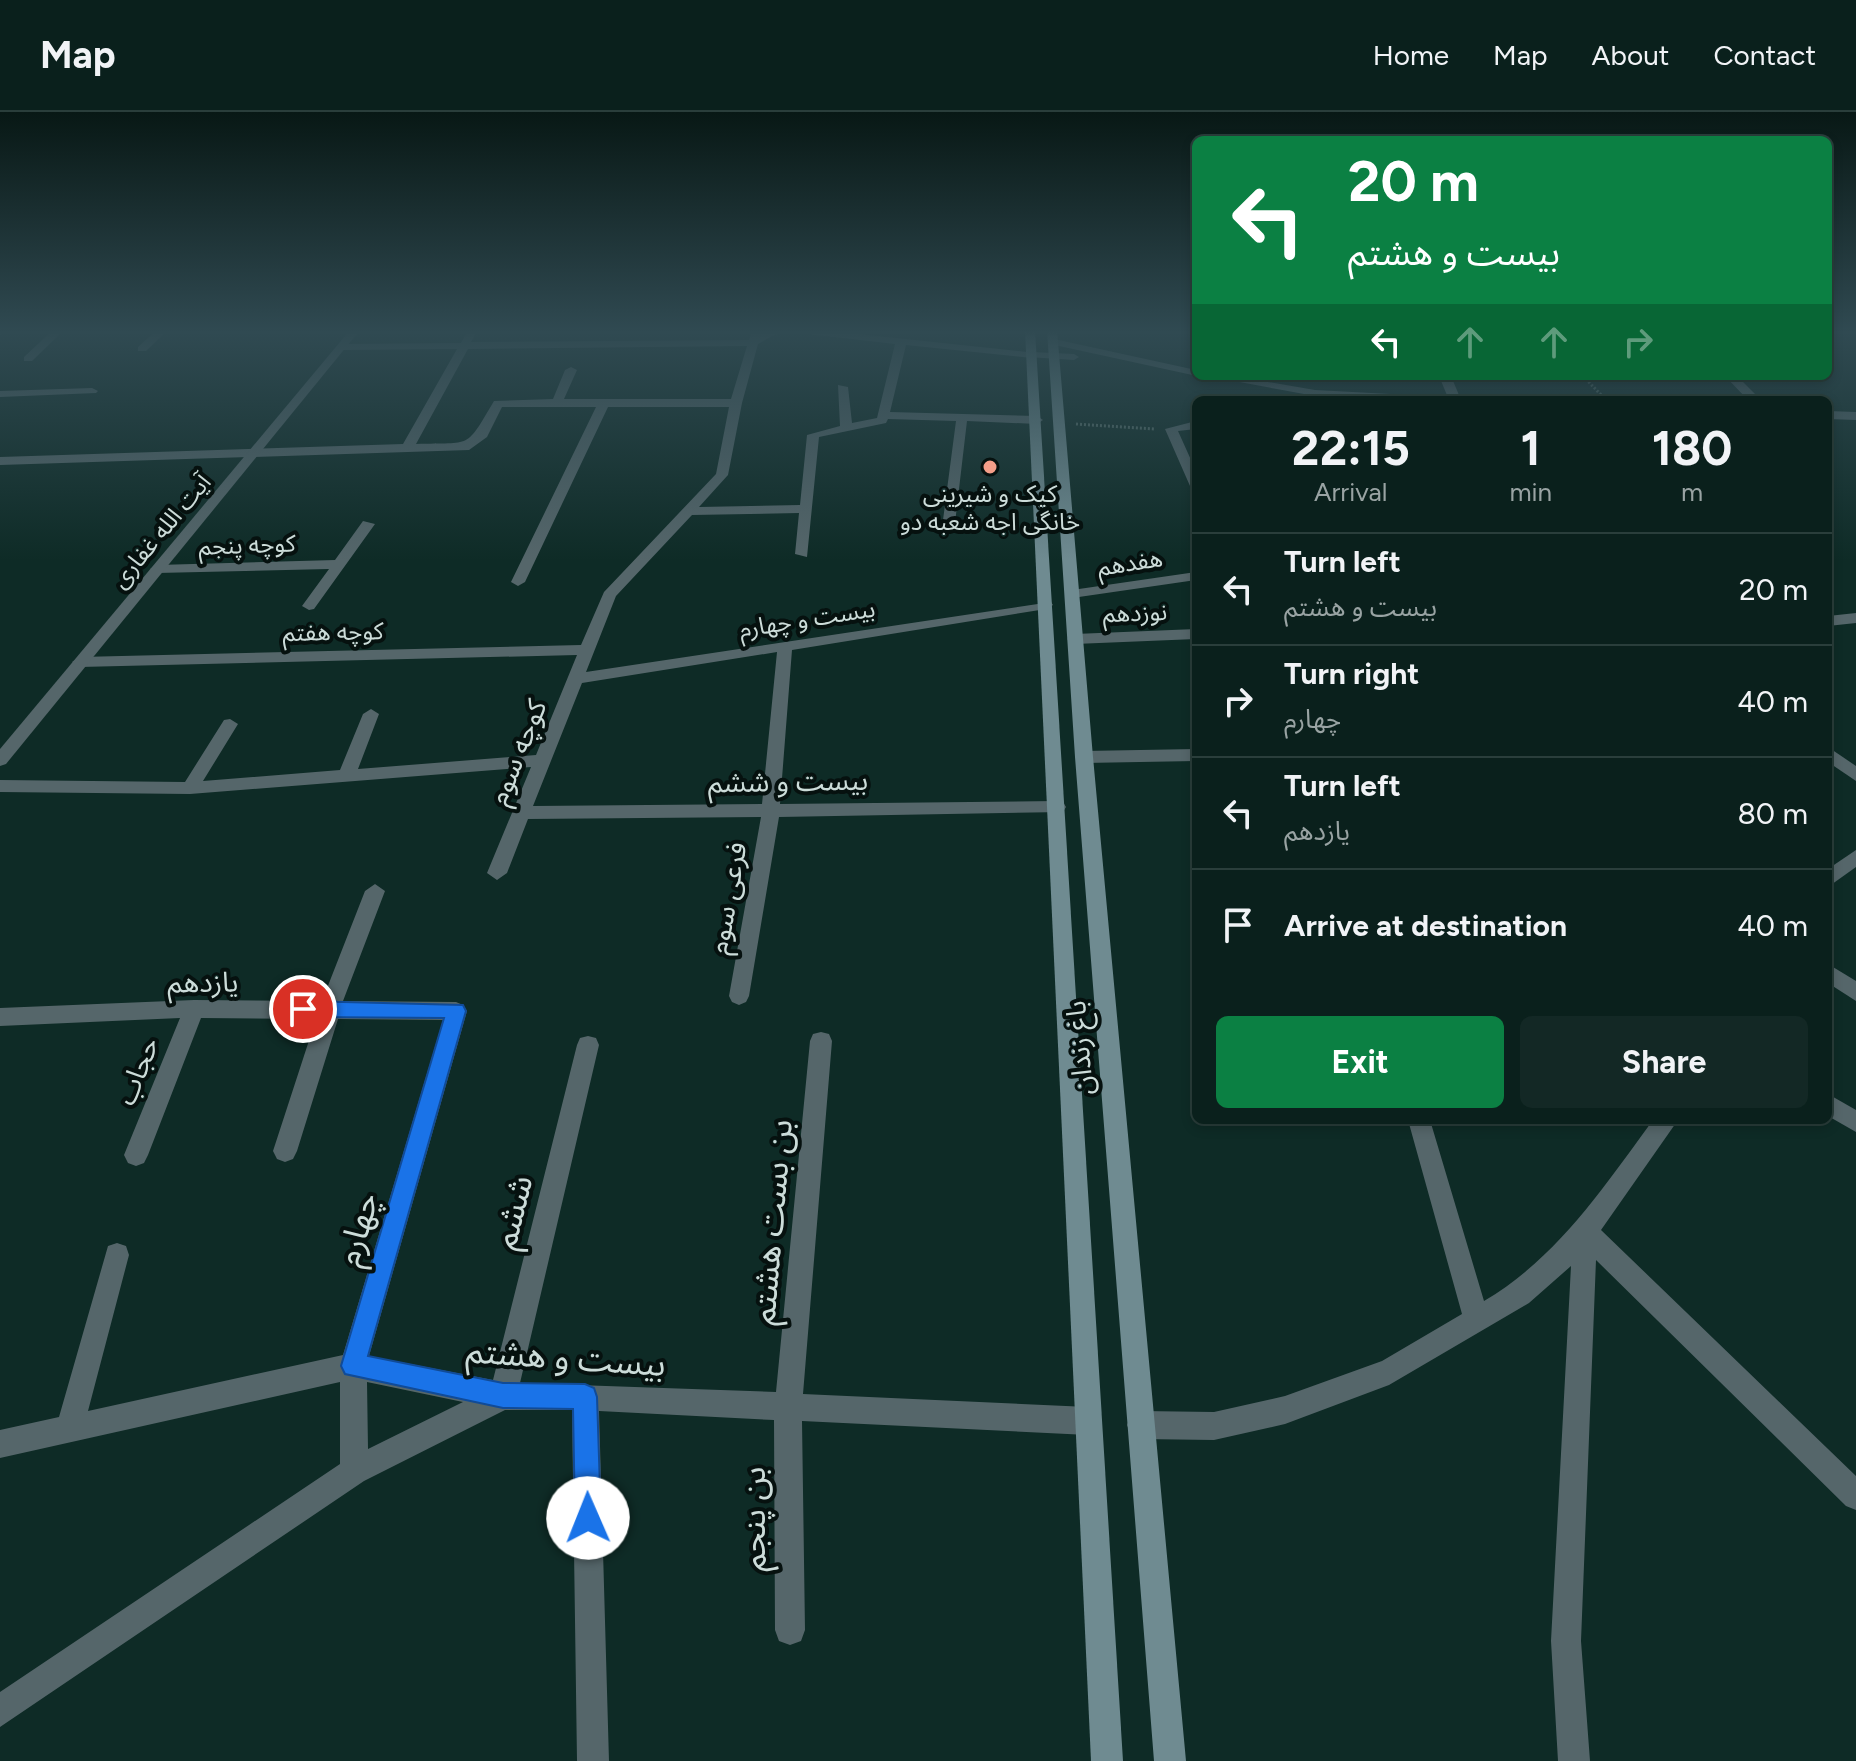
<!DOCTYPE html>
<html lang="en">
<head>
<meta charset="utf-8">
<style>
	body { margin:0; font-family:Figtree,"Noto Sans Arabic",sans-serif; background:#132825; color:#f1f3f6; height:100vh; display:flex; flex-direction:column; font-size:30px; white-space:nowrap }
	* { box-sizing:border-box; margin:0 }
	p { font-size:26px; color:#99a3a3 }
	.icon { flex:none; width:44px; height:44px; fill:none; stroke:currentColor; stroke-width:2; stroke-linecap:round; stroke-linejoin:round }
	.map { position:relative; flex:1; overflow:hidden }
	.sheet { position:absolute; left:1192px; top:284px; width:640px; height:728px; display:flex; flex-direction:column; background:#0a201c; border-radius:12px; box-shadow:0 4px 12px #0003,0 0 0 2px #2a3e3b }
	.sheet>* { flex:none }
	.guide { position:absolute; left:1192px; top:24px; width:640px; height:244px; border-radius:12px; box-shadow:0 4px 12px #0003,0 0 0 2px #2a3e3b; background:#0b8043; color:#fff; overflow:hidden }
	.pin { position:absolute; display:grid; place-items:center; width:68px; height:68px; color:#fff; margin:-34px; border:4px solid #fff; border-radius:50%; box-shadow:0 2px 8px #0007 }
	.me { position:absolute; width:88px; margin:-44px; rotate:359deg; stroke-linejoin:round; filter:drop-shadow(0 0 6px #0008) }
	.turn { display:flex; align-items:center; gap:28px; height:168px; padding:0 24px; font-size:36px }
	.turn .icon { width:104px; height:104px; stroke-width:2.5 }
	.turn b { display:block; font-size:56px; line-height:68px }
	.lanes { display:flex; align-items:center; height:76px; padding:0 24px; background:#0003; justify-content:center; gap:40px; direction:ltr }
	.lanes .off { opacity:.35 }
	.eta { display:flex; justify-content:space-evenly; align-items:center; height:136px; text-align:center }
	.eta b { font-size:48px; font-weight:700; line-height:56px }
	.button { display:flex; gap:16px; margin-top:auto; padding:16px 24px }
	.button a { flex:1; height:92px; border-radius:12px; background:#0b8043; color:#fff; font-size:32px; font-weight:700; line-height:92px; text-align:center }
	.button a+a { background:#132825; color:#f1f3f6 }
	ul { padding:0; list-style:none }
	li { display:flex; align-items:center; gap:24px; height:112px; padding:0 24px; border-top:2px solid #2a3e3b }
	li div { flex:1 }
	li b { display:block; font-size:30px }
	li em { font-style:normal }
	header { display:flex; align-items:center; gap:48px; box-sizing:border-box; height:112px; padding:0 40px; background:#0a201c; border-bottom:2px solid #2a3e3b }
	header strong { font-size:38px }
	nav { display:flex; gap:44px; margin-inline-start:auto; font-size:28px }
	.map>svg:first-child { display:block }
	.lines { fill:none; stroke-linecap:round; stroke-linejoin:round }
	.path { stroke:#58706c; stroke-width:3; stroke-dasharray:2 2; stroke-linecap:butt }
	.minor { fill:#55666a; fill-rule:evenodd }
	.tertiary { fill:#55666a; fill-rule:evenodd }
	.secondary { fill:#6f8b91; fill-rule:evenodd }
	.route { fill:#1a73e8; stroke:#114b97; stroke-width:2 }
	.poi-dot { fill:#f49e89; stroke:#06110f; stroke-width:3 }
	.labels { text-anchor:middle; stroke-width:8; stroke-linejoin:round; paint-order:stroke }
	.far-poi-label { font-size:24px; fill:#ccdcd9; stroke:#06110f }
	.far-street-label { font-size:24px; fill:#ccdcd9; stroke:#06110f }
	.street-label { font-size:28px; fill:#ccdcd9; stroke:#06110f }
	.near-street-label { font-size:34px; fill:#ccdcd9; stroke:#06110f }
</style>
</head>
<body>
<header>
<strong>Map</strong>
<nav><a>Home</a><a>Map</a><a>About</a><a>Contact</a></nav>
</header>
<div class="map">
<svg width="1856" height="1649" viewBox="0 0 1856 1649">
	<rect width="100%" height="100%" fill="#0e2b26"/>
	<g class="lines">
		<g class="path">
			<path d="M1583 264 1606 288"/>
			<path d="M1076 312 1154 317"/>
		</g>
		<g class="minor">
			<path d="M0 218H8L0 223Z"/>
			<path d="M53 218H64L32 249H24V245Z"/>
			<path d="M157 218H168L146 239H138V235Z"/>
			<path d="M468 218H478L471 230 749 228 752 218H762L761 221 768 218H821L1036 241 1037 243 1032 246 906 233 890 300 1037 304 1043 308 1037 312 967 309 955 411 943 408 956 309 888 307 886 311 819 325 807 445 795 442 799 401 692 403 616 484 586 560 1051 490 1053 493 1046 497 792 538 780 692 1057 689 1063 690 1066 695 1063 700 779 705 749 884 746 890 739 893 732 890 729 884 761 705 528 707 507 761 497 768 487 761 531 655 190 682 0 680V668L185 670 224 608 230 607 238 612 203 669 340 658 363 602 371 597 379 602 358 657 536 643 577 543 80 555 72 550 80 545 581 533 604 480 716 362 729 295H608L525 470 518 474 511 470 596 295H502L487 325 469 338 0 353V345L403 332 457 237 341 238 336 235 341 232 461 231ZM790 220 895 232 877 306 852 311 848 275 838 273 840 314 807 323 800 393 699 395 728 363 742 291 758 232 774 223ZM747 234 731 287H564L577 258 571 255 565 258 553 287 494 289C465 338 473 330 416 332L468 237ZM777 540 762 692 533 694 582 571Z"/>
			<path d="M1439 264H1451L1461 288H1449Z"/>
			<path d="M1725 264H1737L1761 288H1748Z"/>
			<path d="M92 276 98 279 96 281 0 285V279Z"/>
			<path d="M1315 278 1321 281 1313 288H1299Z"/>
			<path d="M1196 309V317L1178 319 1196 359V378L1190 374 1165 317Z"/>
			<path d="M363 409 375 412 314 497 309 498 302 494 329 457 157 461 150 457 157 453 335 448Z"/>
			<path d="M1196 460V468L1072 486 1065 482 1072 478Z"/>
			<path d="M1856 501V511L1828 514V504Z"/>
			<path d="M1196 517V527L1075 532 1067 527 1075 522Z"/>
			<path d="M1828 635 1856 654V669L1828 650Z"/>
			<path d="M1196 637V649L1084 651 1075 645 1084 639Z"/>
			<path d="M1856 738V755L1828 775V757Z"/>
			<path d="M375 772 385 779 343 889 456 890 463 893 467 899 369 1244 493 1268 577 933 580 926 588 924 596 926 599 933 520 1271 776 1280 810 929 813 922 821 920 829 922 832 929 803 1282 1088 1295 1098 1299 1102 1309 1098 1319 1088 1323 802 1309 805 1518 801 1529 790 1533 779 1529 775 1518 774 1308 599 1299 609 1649H577L572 1298H505L364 1369 0 1615V1580L340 1352V1270L0 1346V1318L59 1305 108 1134 117 1131 126 1134 129 1143 88 1299 343 1243 443 908 338 907 297 1039 293 1047 285 1050 277 1047 273 1039 316 907 201 906 148 1043 144 1051 136 1054 128 1051 124 1043 180 906 0 914V896L194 888 322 889 365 779ZM367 1270 463 1290 368 1337Z"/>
			<path d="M1828 852 1856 869V889L1828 871Z"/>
			<path d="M1828 982 1856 998V1020L1828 1004Z"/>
			<path d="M1408 1008H1430L1484 1189C1558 1145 1603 1076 1653 1008H1678L1601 1118 1856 1364V1398L1846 1394 1596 1148 1581 1529 1590 1649H1558L1551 1529 1571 1154 1529 1191 1389 1273 1285 1312 1214 1328 1141 1327 1131 1323 1127 1313 1131 1303 1141 1299 1214 1300 1285 1284 1382 1249 1462 1202Z"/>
		</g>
		<g class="tertiary">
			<path d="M350 218H360L6 652 0 654V637Z"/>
			<path d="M1054 227 1196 258 1197 264 1050 232V228Z"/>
			<path d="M1032 240 1074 242 1079 245 1074 248 1028 245 1027 243Z"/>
			<path d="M1207 264H1233L1315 278 1447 285 1453 288 1315 284Z"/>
			<path d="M1828 299 1856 300V308L1828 307Z"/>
		</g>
		<g class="secondary">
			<path d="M1025 218H1035L1123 1649H1091Z"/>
			<path d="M1047 218H1057L1093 645 1186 1649H1154L1075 645Z"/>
		</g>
	</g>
	<linearGradient id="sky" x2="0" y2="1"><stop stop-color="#081815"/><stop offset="0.49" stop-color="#304a52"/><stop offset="1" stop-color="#304a52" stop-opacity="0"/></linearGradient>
	<rect width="1856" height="449" fill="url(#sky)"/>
	<path class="route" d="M303 889 463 893 466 899 368 1244 503 1271 585 1272 594 1276 597 1285 601 1406 597 1415 588 1419 578 1415 575 1406 573 1297 503 1296 345 1262 341 1254 444 906 303 905 293 897Z"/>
	<circle class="poi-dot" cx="990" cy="355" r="8"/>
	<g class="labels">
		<g class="far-poi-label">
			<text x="990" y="390">کیک و شیرینی<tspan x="990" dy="28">خانگی اجه شعبه دو</tspan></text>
		</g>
		<g class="far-street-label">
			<text transform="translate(161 419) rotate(-50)" y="8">آیت الله غفاری</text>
			<text transform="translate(247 433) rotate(-2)" y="8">کوچه پنجم</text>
			<text transform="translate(1130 451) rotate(-9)" y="8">هفدهم</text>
			<text transform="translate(1135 501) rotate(-2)" y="8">نوزدهم</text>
			<text transform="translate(807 507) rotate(-9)" y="8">بیست و چهارم</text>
			<text transform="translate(333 520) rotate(-1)" y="8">کوچه هفتم</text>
		</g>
		<g class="street-label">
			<text transform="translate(517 640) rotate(-68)" y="10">کوچه سوم</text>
			<text transform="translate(788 669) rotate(-1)" y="10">بیست و ششم</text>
			<text transform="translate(727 786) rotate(-80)" y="10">فرعی سوم</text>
			<text transform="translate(203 870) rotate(-1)" y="10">یازدهم</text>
			<text transform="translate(1079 936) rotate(-95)" y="10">باغ زندان</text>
			<text transform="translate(137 959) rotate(-68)" y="10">حجاب</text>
		</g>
		<g class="near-street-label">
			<text transform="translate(512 1100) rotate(-76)" y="12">ششم</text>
			<text transform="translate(771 1110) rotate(-85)" y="12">بن بست هشتم</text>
			<text transform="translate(357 1117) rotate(-74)" y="12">چهارم</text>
			<text transform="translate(566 1245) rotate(4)" y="12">بیست و هشتم</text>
			<text transform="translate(753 1407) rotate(-90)" y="12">بن پنجم</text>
		</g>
	</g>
</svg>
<div class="pin" style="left:303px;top:897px;background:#d93025"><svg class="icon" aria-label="arrive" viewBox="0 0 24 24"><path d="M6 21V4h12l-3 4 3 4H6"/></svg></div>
<svg class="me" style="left:588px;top:1406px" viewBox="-20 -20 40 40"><circle r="19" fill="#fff"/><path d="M0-13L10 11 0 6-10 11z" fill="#1a73e8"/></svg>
<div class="guide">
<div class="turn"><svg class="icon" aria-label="left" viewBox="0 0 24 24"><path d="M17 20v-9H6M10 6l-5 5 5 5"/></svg><div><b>20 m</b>بیست و هشتم</div></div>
<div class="lanes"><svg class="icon" aria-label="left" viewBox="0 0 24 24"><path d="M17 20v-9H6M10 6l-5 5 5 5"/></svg><svg class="icon off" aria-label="ahead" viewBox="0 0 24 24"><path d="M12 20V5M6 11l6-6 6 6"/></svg><svg class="icon off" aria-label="ahead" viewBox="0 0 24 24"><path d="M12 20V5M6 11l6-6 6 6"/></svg><svg class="icon off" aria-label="right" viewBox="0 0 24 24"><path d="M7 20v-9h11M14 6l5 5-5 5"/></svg></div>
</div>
<section class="sheet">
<div class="eta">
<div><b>22:15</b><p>Arrival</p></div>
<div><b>1</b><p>min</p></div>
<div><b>180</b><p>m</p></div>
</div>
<ul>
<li><svg class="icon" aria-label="left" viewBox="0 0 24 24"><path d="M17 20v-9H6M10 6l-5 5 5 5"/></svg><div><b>Turn left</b><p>بیست و هشتم</p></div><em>20 m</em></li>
<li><svg class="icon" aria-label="right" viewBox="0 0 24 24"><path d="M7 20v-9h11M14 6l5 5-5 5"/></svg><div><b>Turn right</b><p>چهارم</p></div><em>40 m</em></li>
<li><svg class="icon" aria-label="left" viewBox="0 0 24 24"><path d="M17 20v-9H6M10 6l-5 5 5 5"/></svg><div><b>Turn left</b><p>یازدهم</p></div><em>80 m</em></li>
<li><svg class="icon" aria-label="arrive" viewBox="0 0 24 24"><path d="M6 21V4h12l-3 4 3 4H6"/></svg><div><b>Arrive at destination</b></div><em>40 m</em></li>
</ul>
<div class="button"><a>Exit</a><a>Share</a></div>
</section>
</div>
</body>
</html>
